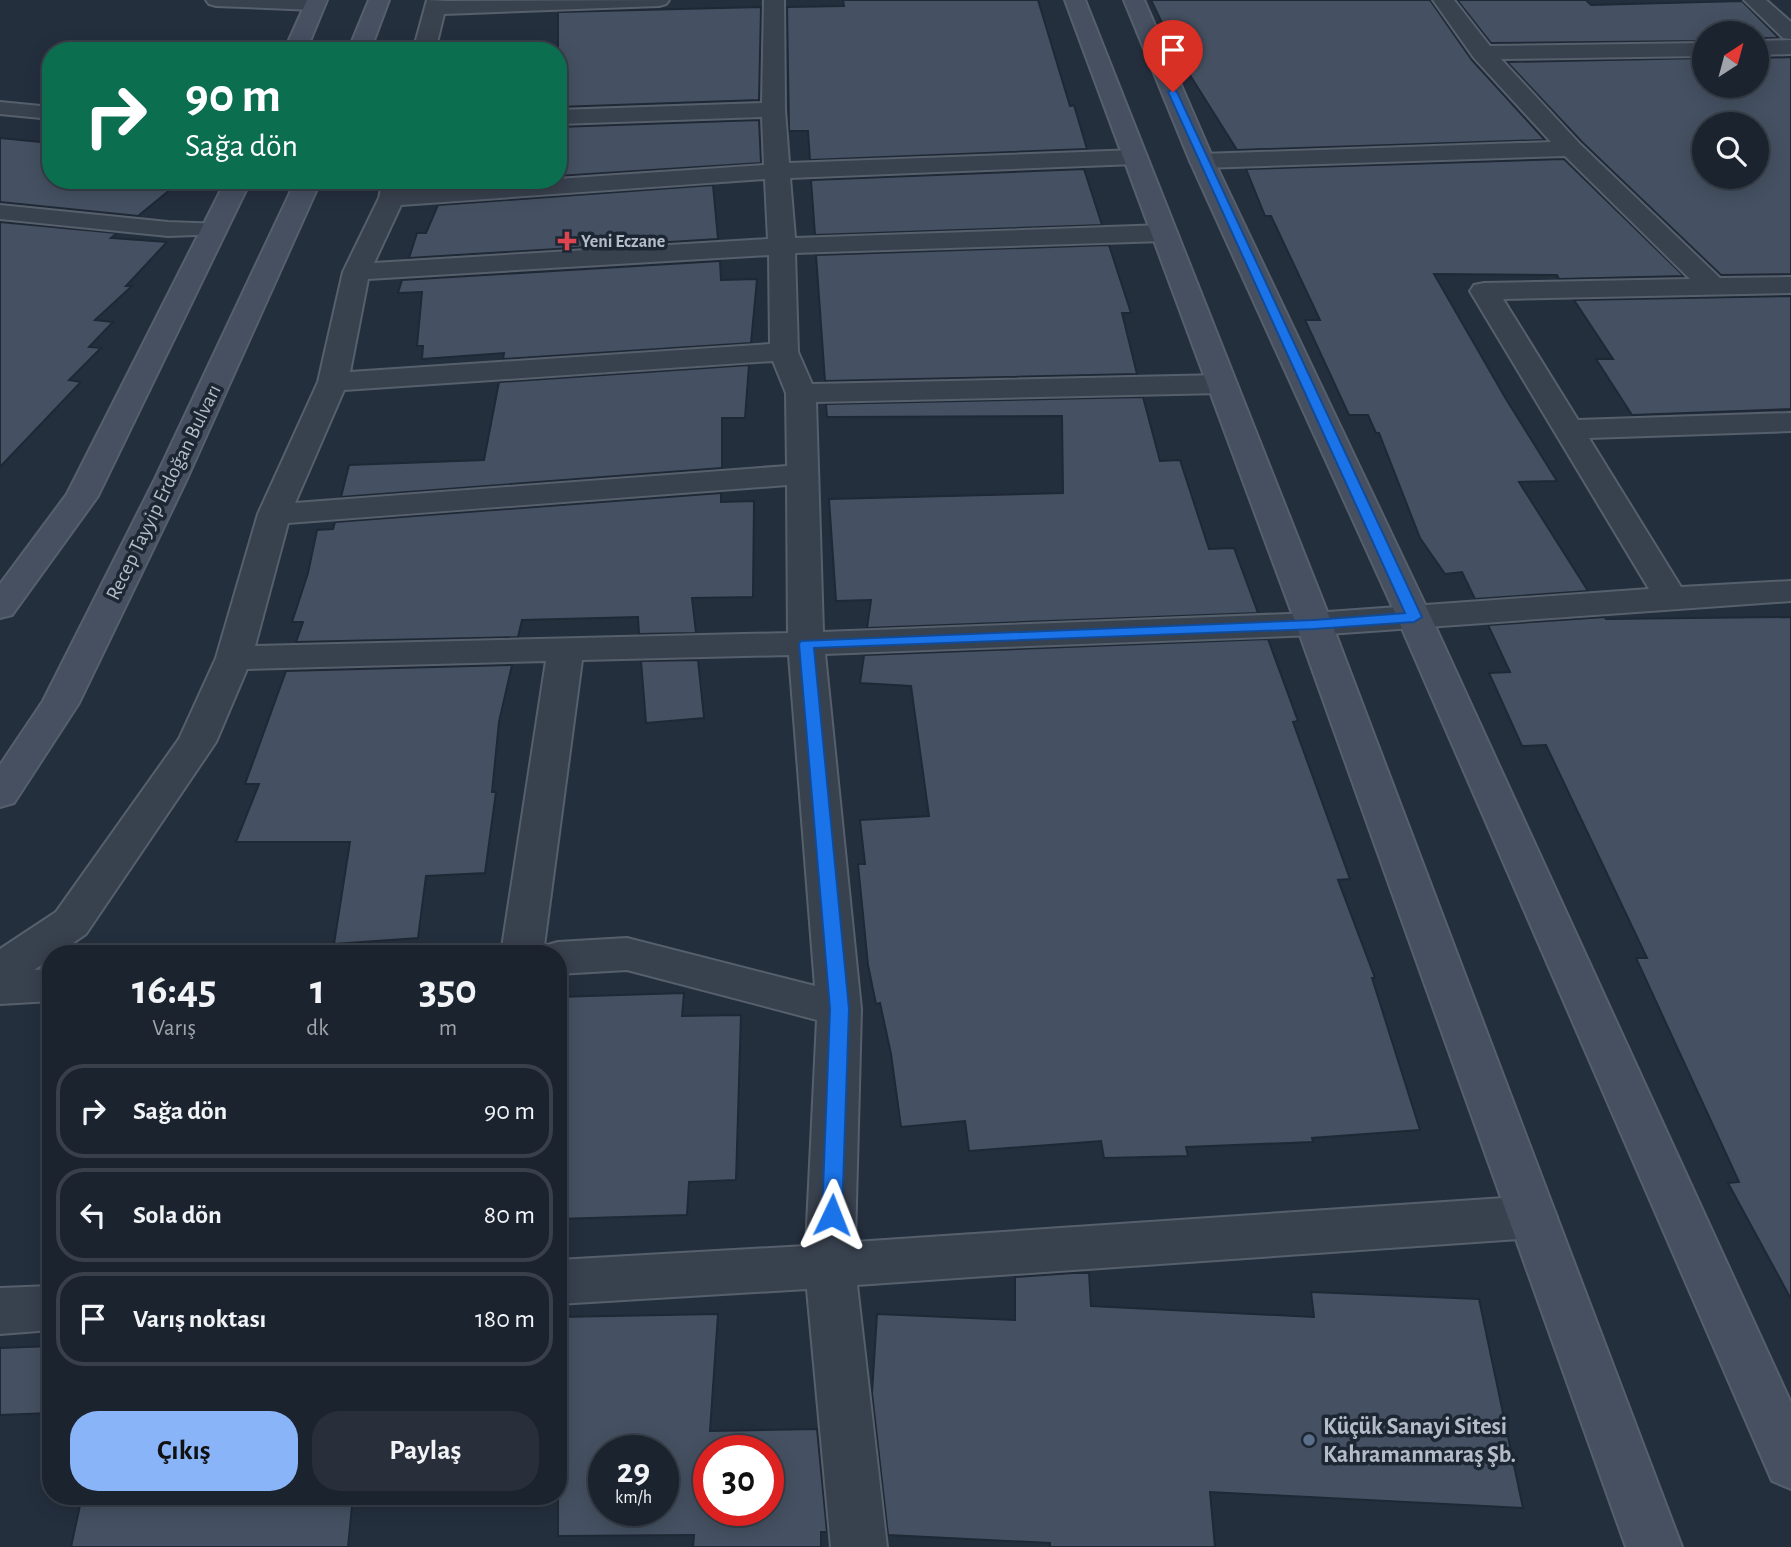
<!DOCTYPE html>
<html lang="tr">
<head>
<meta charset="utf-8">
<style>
	body { margin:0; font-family:"Alegreya Sans",sans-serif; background:#282f3a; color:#f1f3f6; height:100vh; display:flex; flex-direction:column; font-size:26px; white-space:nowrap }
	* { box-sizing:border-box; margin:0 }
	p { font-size:23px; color:#a0a4aa }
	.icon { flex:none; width:38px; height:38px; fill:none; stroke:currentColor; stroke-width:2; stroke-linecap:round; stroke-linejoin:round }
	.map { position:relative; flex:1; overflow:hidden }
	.sheet { position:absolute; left:42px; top:945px; width:525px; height:560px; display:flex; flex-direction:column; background:#1b232e; border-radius:28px; box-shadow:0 4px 18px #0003,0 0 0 2px #39404a }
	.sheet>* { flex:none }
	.top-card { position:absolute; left:42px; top:42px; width:525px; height:147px; border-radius:28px; box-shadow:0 4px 18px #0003,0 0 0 2px #39404a; background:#0b6e4f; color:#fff; overflow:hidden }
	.needle { width:46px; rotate:36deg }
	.tools { position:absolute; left:1692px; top:21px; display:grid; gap:14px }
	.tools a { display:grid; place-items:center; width:77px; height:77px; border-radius:50%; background:#1b232e; box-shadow:0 4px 18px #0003,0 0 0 2px #39404a; font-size:35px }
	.speed { position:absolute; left:588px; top:1435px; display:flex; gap:14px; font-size:35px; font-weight:700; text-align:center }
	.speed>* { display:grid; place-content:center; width:91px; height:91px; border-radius:50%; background:#1b232e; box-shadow:0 4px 18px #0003,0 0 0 2px #39404a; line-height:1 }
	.speed small { font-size:18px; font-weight:400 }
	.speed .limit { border:10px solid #d22; background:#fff; color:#111 }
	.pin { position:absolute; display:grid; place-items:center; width:60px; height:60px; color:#fff; margin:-72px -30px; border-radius:50% 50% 50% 0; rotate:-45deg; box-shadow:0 0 7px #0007 }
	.pin .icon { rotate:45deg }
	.me { position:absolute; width:77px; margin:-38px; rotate:2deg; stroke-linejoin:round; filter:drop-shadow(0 0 5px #0008) }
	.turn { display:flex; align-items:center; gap:24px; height:147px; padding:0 28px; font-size:32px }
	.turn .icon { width:91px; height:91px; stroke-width:2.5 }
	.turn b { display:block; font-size:49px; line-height:60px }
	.eta { display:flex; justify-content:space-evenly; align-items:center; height:119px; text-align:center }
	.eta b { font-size:42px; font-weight:600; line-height:49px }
	.action { display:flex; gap:14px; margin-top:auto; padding:14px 28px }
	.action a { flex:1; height:80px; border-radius:28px; background:#8ab4f8; color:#111; font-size:28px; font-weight:600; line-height:80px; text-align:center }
	.action a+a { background:#282f3a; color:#f1f3f6 }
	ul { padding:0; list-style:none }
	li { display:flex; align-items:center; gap:21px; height:94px; margin:0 14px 10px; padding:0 14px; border:4px solid #39404a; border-radius:28px }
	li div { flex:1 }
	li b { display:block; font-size:26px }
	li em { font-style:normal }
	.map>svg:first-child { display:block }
	.building { fill:#455162; stroke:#1f2835; stroke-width:2; fill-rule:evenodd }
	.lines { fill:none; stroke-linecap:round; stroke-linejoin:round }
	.lane-casing { stroke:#565f6c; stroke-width:4 }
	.street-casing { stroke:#565f6c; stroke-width:4 }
	.secondary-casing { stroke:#565f6c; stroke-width:4 }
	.lane { fill:#38414e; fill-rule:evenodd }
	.street { fill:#38414e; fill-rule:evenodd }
	.secondary { fill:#465061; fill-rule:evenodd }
	.route { fill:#1a73e8; stroke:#114b97; stroke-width:2 }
	.health-dot { fill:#e0444e; stroke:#1d2633; stroke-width:2.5 }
	.service-dot { fill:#5c6f8a; stroke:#1d2633; stroke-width:2.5 }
	.labels { text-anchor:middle; stroke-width:7; stroke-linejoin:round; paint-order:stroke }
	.far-poi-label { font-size:18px; font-weight:bold; fill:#b4bcc9; stroke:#1d2633; text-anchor:start }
	.street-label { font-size:21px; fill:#b4bcc9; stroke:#1d2633 }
	.near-poi-label { font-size:24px; font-weight:bold; fill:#b4bcc9; stroke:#1d2633; text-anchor:start }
</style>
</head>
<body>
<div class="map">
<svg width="1791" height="1547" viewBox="0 0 1791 1547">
	<rect width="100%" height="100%" fill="#242f3e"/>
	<g class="building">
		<path d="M843 0H1038L1070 106 1074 105 1087 149 810 160 808 131H789L787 7 844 6Z"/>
		<path d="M1151 0H1430L1472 60 1545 140 1237 150 1178 56Z"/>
		<path d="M1457 0H1586L1591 5 1742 1 1779 38H1757V33H1704V41L1491 43Z"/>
		<path d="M761 7 759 100 558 107V12Z"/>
		<path d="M1791 57V274L1721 275 1582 142 1507 62 1704 58V86H1757V58ZM1704 124H1757V177H1704Z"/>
		<path d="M759 120 761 163 558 176V127Z"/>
		<path d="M0 138 51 143V180H182L138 216 0 202Z"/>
		<path d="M1564 159 1684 276 1559 279 1557 275 1434 274 1506 399 1557 481 1519 482 1588 591 1475 599 1462 572 1445 574 1420 538 1379 433H1376L1368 415H1349L1305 320H1320L1271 216H1265L1246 169Z"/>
		<path d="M1084 169 1102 225 815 235 811 180Z"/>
		<path d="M713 185 718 239 409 258 417 233H426L438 205Z"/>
		<path d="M0 222 117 233 111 238 167 242 126 286H132L95 320 113 322 89 347 101 348 69 380 81 382 0 467Z"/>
		<path d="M1109 245 1131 313H1122L1137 374 825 381 816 255Z"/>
		<path d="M720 261 721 280 757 279 751 343 503 359 504 353 422 359 423 346H417L422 292 398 293 402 280Z"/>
		<path d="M1791 296V409L1632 415 1596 359H1613L1574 300Z"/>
		<path d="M749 365 745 418H722V468L341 497 349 465 484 460 499 382Z"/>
		<path d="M1143 397 1160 461 1180 460 1209 549 1234 548 1258 613 867 628 871 600 836 601 829 499 1063 493 1062 416 827 417 826 404Z"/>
		<path d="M721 493V502L754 501 753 597 692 598 696 633 639 634 638 617 522 620 518 637 296 642 303 622H292L308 573 317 530 333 529 335 522Z"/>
		<path d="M1605 617 1606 619 1791 617V1299L1728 1183 1739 1182 1636 958H1647L1546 745 1522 746 1489 673 1510 672 1488 625Z"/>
		<path d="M1268 639 1298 721 1293 722 1350 879 1338 880 1375 978H1372L1420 1130 1312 1138 1313 1142 1186 1147 1188 1156 1104 1158 1101 1141 969 1151 965 1121 901 1127 891 1054 880 1003 876 1004 868 965 858 864H865L860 820 929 816 911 686 860 683 864 655Z"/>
		<path d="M698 660 704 718 646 723 641 661Z"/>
		<path d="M512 665 499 722 492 792H496L485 873 426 876 418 938 334 944 350 842H236L259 784H245L286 671Z"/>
		<path d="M684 993 682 1016 741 1015 736 1180 689 1182 687 1215 558 1219V997Z"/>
		<path d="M1073 1273H1089L1091 1306 1314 1317 1311 1292 1479 1299 1523 1508 1210 1492 1215 1547H1050V1543L888 1535 872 1393 877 1314 1015 1320V1277Z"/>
		<path d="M718 1314 710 1431 817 1429 827 1532H821V1547H693L694 1535 558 1536V1317ZM604 1451H663V1510H604ZM709 1451H768V1510H709Z"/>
		<path d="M51 1346V1413L0 1415V1348Z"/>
		<path d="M82 1496H353L348 1547H71Z"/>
	</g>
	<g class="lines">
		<g class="lane-casing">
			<g id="lane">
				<path d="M0 102 51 107V119L0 114Z"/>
				<path d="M0 205 168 222 223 224 226 229 223 234 168 236 0 219Z"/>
			</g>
		</g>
		<g class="street-casing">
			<g id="street">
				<path d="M206 0H323L325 4 322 8 315 10 216 6 209 4Z"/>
				<path d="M427 0 447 1 669 0 666 4 659 6 444 14 435 51H413Z"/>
				<path d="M764 0H784L785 110 789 163 1135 150 1144 152 1147 157 1144 162 1135 164 790 178 795 238 1164 225 1173 227 1177 233 1173 239 1164 241 795 253 798 352 812 384 1222 375 1232 378 1237 384 1232 390 1222 393 816 402 823 632 1314 613 1649 589 1470 291 1474 285 1484 283 1690 279 1565 156 1202 168 1193 166 1190 161 1193 156 1202 154 1551 142 1474 58 1433 0H1454L1490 46 1704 43V56L1501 59 1580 144 1720 278 1791 277V293L1503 299 1578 420 1791 413V431L1589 438 1681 587 1791 581V601L1314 635 825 654 861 1009 855 1242 1533 1196 1550 1202 1557 1217 1550 1232 1533 1238 857 1285 887 1547H831L807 1289 558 1304V1260L806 1246 817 1020 627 970 558 974V954H501L546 661 247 669 216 742 86 934 57 954H51V958L34 970 51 969V1001L0 1004V949L56 912 179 739 216 658 258 514 318 382 343 272 379 198 383 180H407L406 189 764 165 762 117 558 124V110L762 103ZM765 179 768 239 374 263 401 205ZM769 255 770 344 350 372 368 279ZM773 361 786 393 787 466 295 503 344 390ZM787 485 788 633 255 646 288 523ZM789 655 815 986 627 938 558 942 544 946 582 660Z"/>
				<path d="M1744 0H1766L1791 22V39L1783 38Z"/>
				<path d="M1791 40V54L1757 55V41Z"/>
				<path d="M51 1286V1330L0 1334V1288Z"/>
			</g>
		</g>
		<g class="secondary-casing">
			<g id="secondary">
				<path d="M307 0H327L306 51H284Z"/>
				<path d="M369 0H389L370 51H348Z"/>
				<path d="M1065 0H1085L1332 624 1682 1547H1626L1296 624Z"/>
				<path d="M1124 0H1144L1214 161 1431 617 1791 1403V1489L1772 1481 1397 617 1190 161Z"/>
				<path d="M226 180H251L98 496 12 615 0 618V584L67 494Z"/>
				<path d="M296 180H321L186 481 79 703 14 803 0 807V765L43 701 154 481Z"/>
			</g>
		</g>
		<use href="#lane" class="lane"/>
		<use href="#street" class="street"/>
		<use href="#secondary" class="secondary"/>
	</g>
	<path class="route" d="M1173 89 1177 92 1422 617 1414 622 1314 629 814 648 849 1009 842 1215 839 1221 832 1223 824 1221 822 1215 830 1009 799 644 801 641 1314 620 1405 613 1168 92Z"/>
	<path class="health-dot" d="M563.5 230.5h7v7h7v7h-7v7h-7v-7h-7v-7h7z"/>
	<circle class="service-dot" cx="1309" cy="1440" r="7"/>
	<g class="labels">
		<g class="far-poi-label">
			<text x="581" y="247">Yeni Eczane</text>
		</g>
		<g class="street-label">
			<text transform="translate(163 492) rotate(-64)" y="7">Recep Tayyip Erdoğan Bulvarı</text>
		</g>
		<g class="near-poi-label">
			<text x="1323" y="1434">Küçük Sanayi Sitesi<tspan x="1323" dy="28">Kahramanmaraş Şb.</tspan></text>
		</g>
	</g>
</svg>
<div class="tools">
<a><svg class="needle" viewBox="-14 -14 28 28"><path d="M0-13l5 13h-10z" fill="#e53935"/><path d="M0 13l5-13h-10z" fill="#a0a4aa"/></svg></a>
<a><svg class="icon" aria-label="search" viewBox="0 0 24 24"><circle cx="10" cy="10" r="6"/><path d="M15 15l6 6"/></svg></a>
</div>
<div class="speed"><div>29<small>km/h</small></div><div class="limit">30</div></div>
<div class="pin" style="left:1173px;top:92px;background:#d93025"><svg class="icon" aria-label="arrive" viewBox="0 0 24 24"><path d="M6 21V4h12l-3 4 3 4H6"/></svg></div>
<svg class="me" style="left:832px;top:1215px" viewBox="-20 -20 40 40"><path d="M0-17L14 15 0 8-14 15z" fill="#1a73e8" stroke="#fff" stroke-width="4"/></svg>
<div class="top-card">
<div class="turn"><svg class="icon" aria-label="right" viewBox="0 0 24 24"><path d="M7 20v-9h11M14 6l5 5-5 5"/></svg><div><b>90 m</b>Sağa dön</div></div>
</div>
<section class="sheet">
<div class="eta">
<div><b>16:45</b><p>Varış</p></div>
<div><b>1</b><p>dk</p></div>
<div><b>350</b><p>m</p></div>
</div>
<ul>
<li><svg class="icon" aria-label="right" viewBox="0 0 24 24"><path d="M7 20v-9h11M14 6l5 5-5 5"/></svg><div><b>Sağa dön</b></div><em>90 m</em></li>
<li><svg class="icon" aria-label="left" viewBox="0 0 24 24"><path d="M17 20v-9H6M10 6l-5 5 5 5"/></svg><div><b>Sola dön</b></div><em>80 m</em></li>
<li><svg class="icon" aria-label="arrive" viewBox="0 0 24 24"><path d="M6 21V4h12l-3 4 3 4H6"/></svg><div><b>Varış noktası</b></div><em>180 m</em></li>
</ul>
<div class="action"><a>Çıkış</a><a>Paylaş</a></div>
</section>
</div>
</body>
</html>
